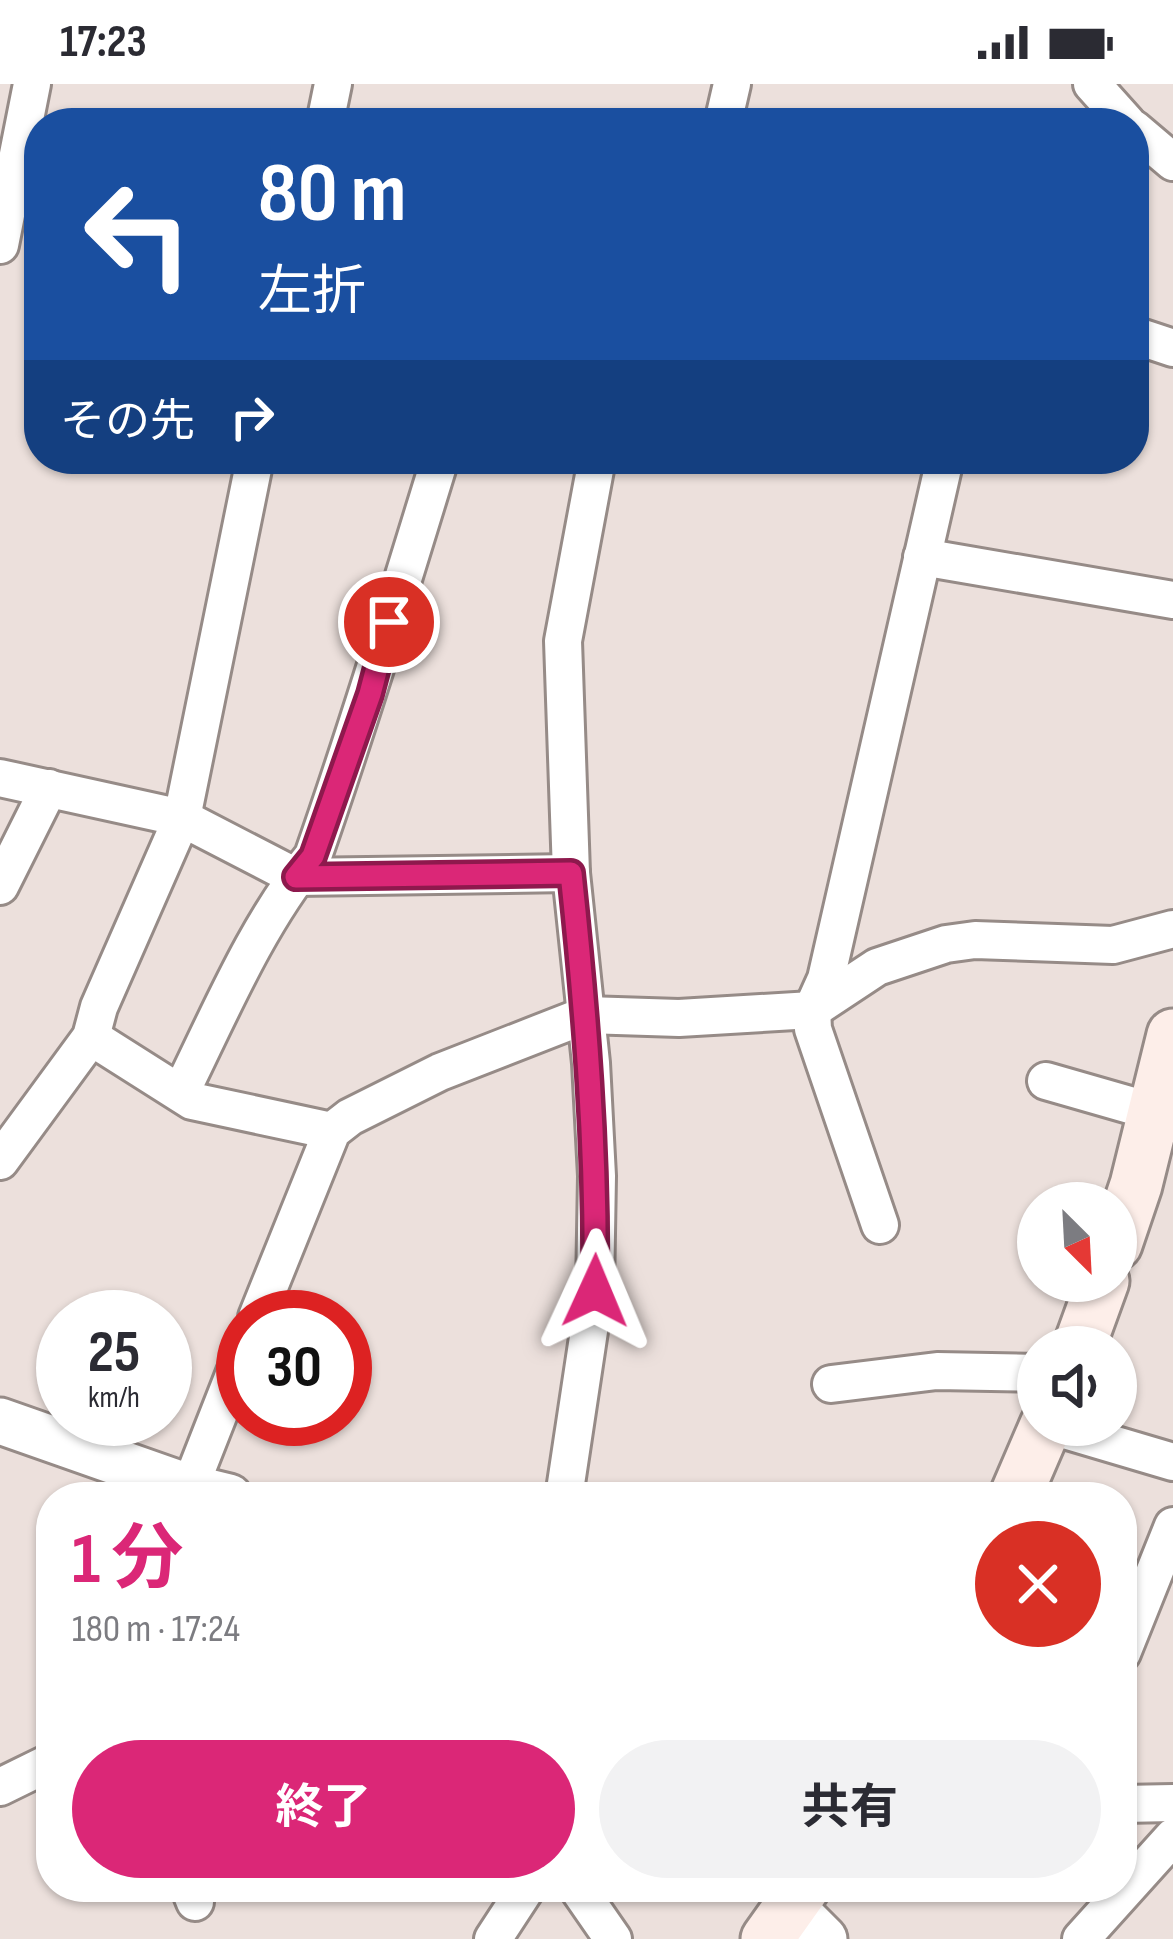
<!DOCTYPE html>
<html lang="ja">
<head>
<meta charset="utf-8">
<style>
	body { margin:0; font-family:"Sofia Sans Condensed","Noto Sans JP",sans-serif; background:#f2f2f3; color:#2b2b33; height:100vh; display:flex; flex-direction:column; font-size:45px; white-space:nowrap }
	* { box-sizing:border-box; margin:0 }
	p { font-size:39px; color:#7c7c81 }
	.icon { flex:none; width:66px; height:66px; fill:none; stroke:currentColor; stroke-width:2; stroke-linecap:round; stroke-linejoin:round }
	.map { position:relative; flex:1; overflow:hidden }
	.sheet { position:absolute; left:36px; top:1398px; width:1101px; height:420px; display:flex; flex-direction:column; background:#fff; border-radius:48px; box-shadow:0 3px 9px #0004 }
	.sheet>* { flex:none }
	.top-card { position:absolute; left:24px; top:24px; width:1125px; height:366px; border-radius:48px; box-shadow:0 3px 9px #0004; background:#1a4fa0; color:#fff; overflow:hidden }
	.needle { width:78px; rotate:156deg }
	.fabs { position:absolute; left:1017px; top:1098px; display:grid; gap:24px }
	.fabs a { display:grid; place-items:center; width:120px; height:120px; border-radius:50%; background:#fff; box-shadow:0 3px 9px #0004; font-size:60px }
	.speed { position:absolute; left:36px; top:1206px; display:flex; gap:24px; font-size:60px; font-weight:700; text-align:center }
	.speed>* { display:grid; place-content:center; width:156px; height:156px; border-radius:50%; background:#fff; box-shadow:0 3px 9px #0004; line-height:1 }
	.speed small { font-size:30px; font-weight:400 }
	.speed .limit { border:18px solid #d22; background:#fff; color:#111 }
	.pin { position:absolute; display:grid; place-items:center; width:102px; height:102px; color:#fff; margin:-51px; border:6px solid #fff; border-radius:50%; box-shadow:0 3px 12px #0007 }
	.me { position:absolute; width:132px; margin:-66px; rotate:1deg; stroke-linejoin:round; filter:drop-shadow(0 0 9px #0008) }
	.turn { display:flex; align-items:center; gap:42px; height:252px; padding:0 36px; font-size:54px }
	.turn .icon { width:156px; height:156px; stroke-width:2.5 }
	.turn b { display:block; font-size:84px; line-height:102px }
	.then { display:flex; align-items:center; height:114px; padding:0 36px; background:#0003; gap:24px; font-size:45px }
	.round { display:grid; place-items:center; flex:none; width:126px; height:126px; border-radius:63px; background:#f2f2f3 }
	.summary { display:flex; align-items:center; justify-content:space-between; height:204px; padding:0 36px }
	h1 { font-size:72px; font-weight:700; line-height:90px; color:#db2777 }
	.action { display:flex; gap:24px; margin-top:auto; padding:24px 36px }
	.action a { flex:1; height:138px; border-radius:72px; background:#db2777; color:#fff; font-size:48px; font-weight:700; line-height:138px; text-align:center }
	.action a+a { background:#f2f2f3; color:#2b2b33 }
	.status { display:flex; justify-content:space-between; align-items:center; height:84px; padding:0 60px; background:#fff; direction:ltr }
	.status svg { height:33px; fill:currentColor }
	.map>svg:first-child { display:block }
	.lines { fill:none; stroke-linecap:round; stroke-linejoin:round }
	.minor-casing { stroke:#968b87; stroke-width:42 }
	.tertiary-casing { stroke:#968b87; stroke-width:51 }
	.secondary-casing { stroke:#968b87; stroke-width:57 }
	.minor { stroke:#fff; stroke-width:36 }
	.tertiary { stroke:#fff; stroke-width:45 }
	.secondary { stroke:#fdeee9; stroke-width:51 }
	.route-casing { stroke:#8e194d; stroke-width:30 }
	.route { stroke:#db2777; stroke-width:21 }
</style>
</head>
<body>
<div class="status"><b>17:23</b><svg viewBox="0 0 49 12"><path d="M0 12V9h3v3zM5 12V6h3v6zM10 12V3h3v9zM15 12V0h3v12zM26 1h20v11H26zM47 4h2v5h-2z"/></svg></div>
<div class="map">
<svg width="1173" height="1855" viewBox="0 0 1173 1855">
	<rect width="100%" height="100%" fill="#ece0dc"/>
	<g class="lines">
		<g class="minor-casing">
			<g id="minor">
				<path d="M1092 0 1127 39"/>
				<path d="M325 39 333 0"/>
				<path d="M723 39 732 0"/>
				<path d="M1134 45 1173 78"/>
				<path d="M0 161 32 0"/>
				<path d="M1134 251 1173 264"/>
				<path d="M922 473 1173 516"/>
				<path d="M0 694 182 734 296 793 571 789"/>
				<path d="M0 802 49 704"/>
				<path d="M91 953 192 1017 332 1047"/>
				<path d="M1046 997 1154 1028"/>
				<path d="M181 1008C220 929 257 840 313 772 359 640 399 508 440 375"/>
				<path d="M0 1077 91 953 99 923 182 734 255 375"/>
				<path d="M880 1141 813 945 812 926 826 895 945 375"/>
				<path d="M257 1233 332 1047 350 1033 440 988 586 931 679 934 812 926 877 883 946 860 975 856 1113 861 1173 845"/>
				<path d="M831 1300 937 1287 1038 1289"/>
				<path d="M1048 1341 1173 1378"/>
				<path d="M186 1413 243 1268"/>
				<path d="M564 1413 595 1207 597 1092 591 979 571 789 563 557 597 375"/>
				<path d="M1122 1569 1173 1442"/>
				<path d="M0 1703 51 1678"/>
				<path d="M1122 1720 1173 1719"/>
				<path d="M189 1803 195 1818"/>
				<path d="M577 1803 613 1855"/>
				<path d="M493 1855 527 1803"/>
				<path d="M1081 1855 1173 1753"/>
			</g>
		</g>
		<g class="tertiary-casing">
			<g id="tertiary">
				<path d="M0 1337 188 1403 229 1413"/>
				<path d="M791 1822 824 1855"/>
			</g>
		</g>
		<g class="secondary-casing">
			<g id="secondary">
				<path d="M1116 1160 1136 1101 1173 951"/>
				<path d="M1079 1263 1103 1197"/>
				<path d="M1015 1413 1046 1341"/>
				<path d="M767 1855 804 1803"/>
			</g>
		</g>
		<use href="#minor" class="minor"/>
		<use href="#tertiary" class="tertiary"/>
		<use href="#secondary" class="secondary"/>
	</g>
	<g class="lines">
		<g class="route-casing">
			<path id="route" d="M389 538 370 610 313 772 296 793 571 789C586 929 597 1066 595 1207"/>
		</g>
		<use href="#route" class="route"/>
	</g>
</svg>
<div class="fabs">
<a><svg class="needle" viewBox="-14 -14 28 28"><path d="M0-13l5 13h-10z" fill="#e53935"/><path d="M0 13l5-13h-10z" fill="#7c7c81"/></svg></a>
<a><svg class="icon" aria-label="sound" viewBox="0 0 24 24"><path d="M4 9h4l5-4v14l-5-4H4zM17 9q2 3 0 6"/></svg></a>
</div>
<div class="speed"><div>25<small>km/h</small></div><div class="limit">30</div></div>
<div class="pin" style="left:389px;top:538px;background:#d93025"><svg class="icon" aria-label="arrive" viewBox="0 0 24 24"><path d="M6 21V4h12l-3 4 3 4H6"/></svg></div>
<svg class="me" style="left:595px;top:1207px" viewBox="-20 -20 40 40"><path d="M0-17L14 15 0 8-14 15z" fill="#db2777" stroke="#fff" stroke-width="4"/></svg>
<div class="top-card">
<div class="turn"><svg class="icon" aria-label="left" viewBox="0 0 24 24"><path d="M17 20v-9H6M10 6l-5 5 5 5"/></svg><div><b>80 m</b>左折</div></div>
<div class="then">その先<svg class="icon" aria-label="right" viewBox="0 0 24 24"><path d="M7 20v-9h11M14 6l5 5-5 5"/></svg></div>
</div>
<section class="sheet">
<div class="summary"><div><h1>1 分</h1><p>180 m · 17:24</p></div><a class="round" style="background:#d93025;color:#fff"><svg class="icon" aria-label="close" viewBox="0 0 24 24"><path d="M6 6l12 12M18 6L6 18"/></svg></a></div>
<div class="action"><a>終了</a><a>共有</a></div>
</section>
</div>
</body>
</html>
